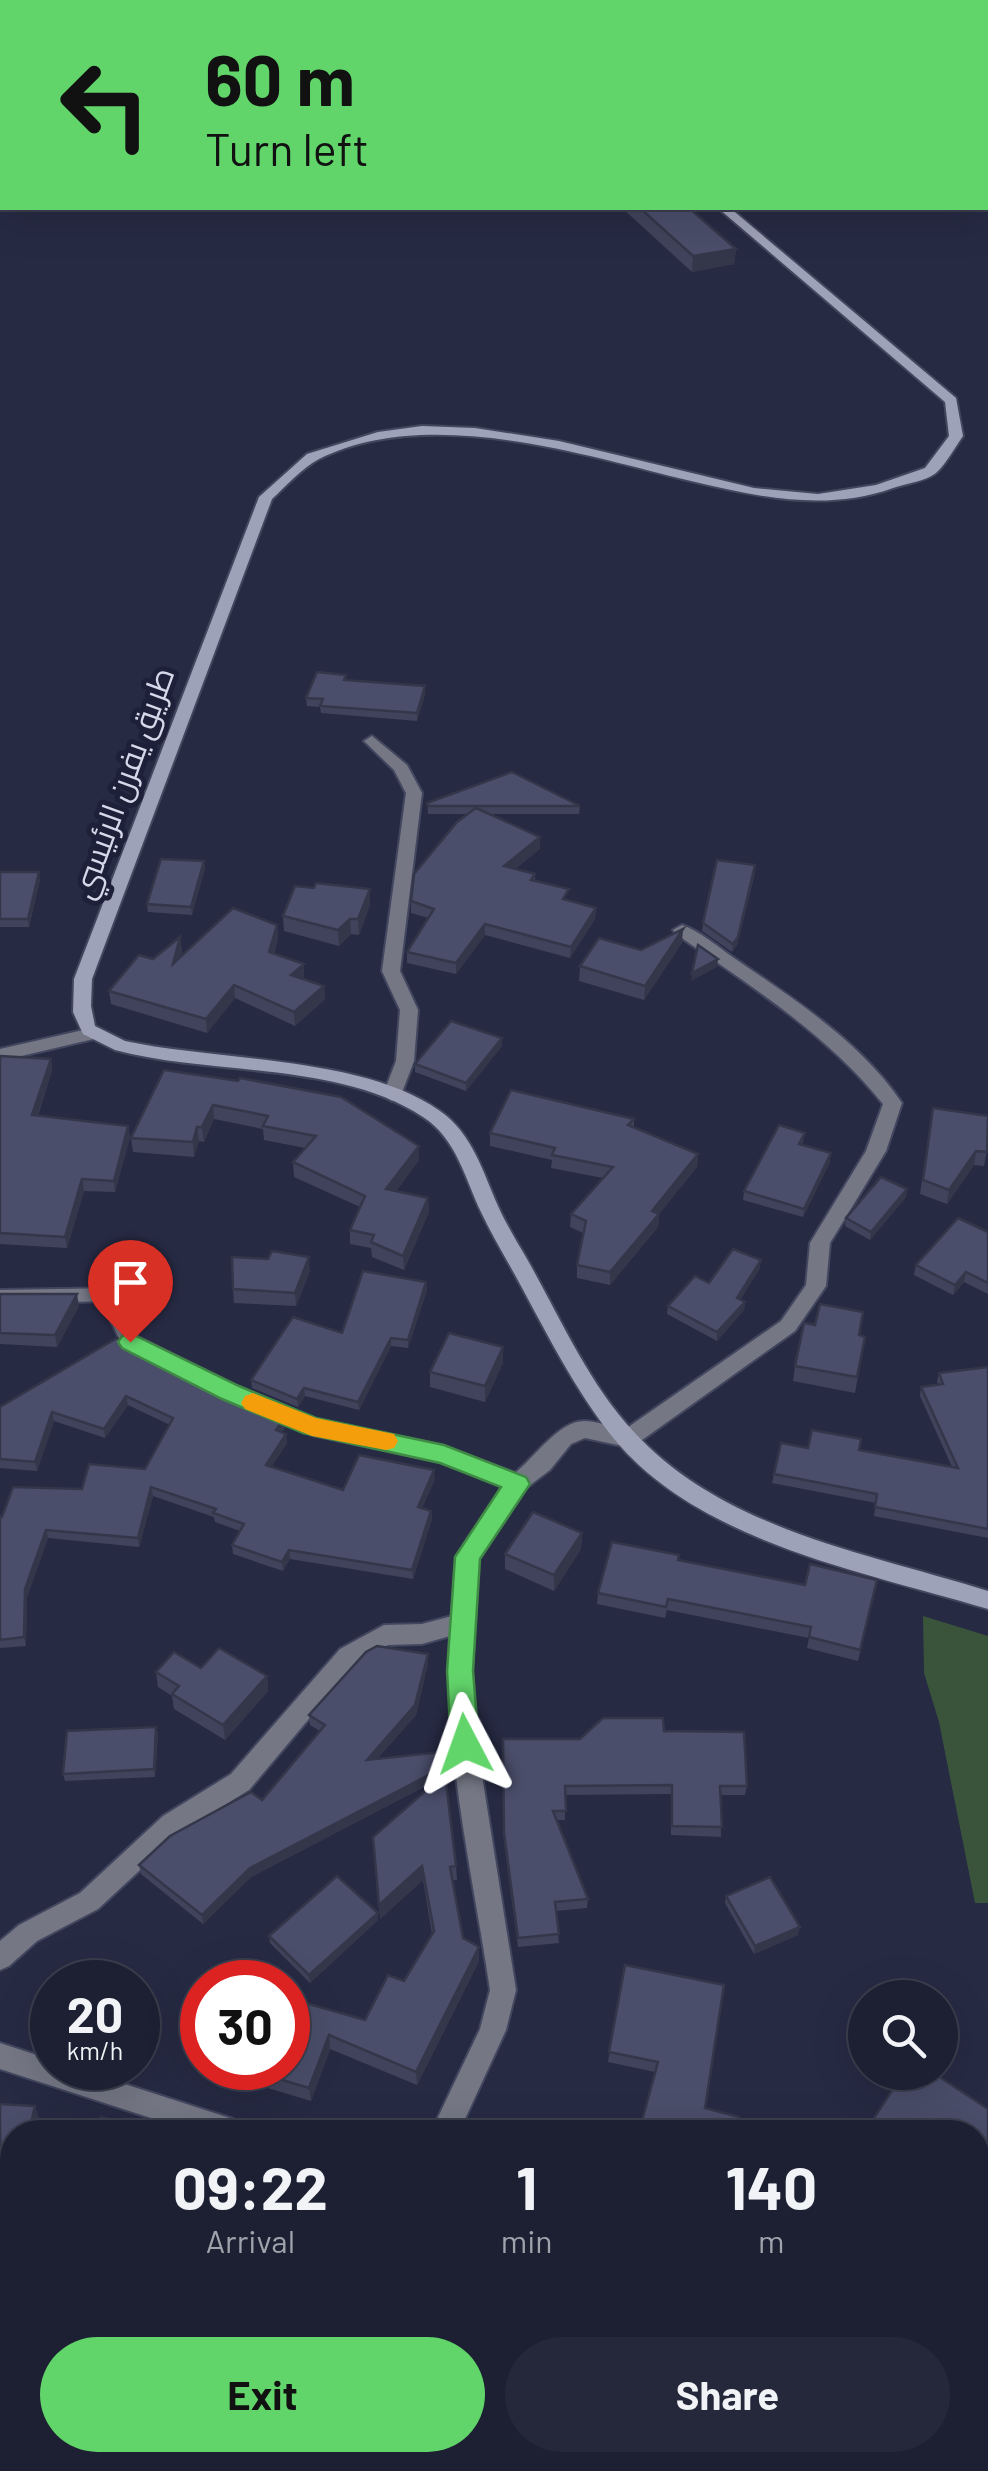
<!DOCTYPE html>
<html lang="en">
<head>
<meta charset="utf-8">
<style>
	body { margin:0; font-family:Barlow,Cairo,sans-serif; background:#25283a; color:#f1f3f6; height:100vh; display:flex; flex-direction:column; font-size:38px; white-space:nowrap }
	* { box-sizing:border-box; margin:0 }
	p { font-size:32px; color:#a0a3ac }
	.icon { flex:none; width:55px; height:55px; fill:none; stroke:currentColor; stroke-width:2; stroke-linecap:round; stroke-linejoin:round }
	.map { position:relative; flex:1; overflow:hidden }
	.sheet { position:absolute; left:0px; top:2120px; width:990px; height:352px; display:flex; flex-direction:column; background:#1c2032; border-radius:40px 40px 0 0; box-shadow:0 10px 40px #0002,0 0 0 2px #3a3e4d }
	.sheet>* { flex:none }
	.banner { position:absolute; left:0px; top:0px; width:990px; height:210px; box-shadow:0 10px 40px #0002,0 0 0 2px #3a3e4d; background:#61d46a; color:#111; overflow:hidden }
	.buttons { position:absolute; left:848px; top:1980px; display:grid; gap:20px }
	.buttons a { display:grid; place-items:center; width:110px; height:110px; border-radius:50%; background:#1c2032; box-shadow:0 10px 40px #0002,0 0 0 2px #3a3e4d; font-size:50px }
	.speed { position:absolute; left:30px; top:1960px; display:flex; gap:20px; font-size:50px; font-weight:700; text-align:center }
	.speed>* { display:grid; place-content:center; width:130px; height:130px; border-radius:50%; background:#1c2032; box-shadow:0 10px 40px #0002,0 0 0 2px #3a3e4d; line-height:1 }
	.speed small { font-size:25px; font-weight:400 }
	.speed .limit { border:15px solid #d22; background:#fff; color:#111 }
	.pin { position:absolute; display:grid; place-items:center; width:85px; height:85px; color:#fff; margin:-102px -42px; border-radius:50% 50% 50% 0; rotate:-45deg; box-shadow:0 0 10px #0007 }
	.pin .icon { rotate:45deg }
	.me { position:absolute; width:110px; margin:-55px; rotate:356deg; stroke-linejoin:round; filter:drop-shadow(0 0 8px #0008) }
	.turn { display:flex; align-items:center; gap:35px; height:210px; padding:0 40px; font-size:45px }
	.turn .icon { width:130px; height:130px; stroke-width:2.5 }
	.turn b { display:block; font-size:70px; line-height:85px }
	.eta { display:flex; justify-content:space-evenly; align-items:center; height:170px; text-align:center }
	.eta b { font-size:60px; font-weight:700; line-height:70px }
	.primary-button { display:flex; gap:20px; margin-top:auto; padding:20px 40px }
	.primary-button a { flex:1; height:115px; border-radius:60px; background:#61d46a; color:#111; font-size:40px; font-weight:700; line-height:115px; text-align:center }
	.primary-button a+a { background:#25283a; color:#f1f3f6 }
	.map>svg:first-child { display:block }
	.green { fill:#3a543b }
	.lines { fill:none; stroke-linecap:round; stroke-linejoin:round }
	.street-casing { stroke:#42465e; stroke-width:4 }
	.secondary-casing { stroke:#42465e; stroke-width:4 }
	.street { fill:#757785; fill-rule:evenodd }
	.secondary { fill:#9ea2b8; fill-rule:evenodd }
	.wall { fill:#40435b }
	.shaded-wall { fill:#34374a }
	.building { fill:#4a4e6a; stroke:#34374a; stroke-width:2.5 }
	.route { fill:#61d46a; stroke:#3f8a45; stroke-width:2.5 }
	.slow { fill:#f59e0b }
	.labels { text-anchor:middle; stroke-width:10; stroke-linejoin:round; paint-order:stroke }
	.street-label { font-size:32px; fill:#d5d8e9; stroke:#1d2039 }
</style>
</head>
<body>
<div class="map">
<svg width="988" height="2471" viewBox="0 0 988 2471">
	<rect width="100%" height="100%" fill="#262a43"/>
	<path class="green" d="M923 1616 988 1636V1903H975L939 1722 924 1673Z"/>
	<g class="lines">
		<g class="street-casing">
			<g id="street">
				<path d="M372 736 407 765 422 793 400 971 418 1010 414 1061 401 1095 392 1101 383 1095 396 1061 400 1010 382 971 406 793 394 770 364 741Z"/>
				<path d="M682 925C700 931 718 947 734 958 794 999 861 1042 902 1103L886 1151 830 1243 826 1286 795 1331 635 1445 627 1447 585 1438 571 1444 550 1470 525 1489 478 1559 472 1671 477 1744 516 1990 506 2030 459 2132H431L480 2029 490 1990C473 1875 443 1752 450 1636L422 1644 388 1645 356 1663 249 1790 181 1832 98 1909 37 1941 9 1966 0 1970V1941L19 1925 80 1893 163 1816 231 1774 340 1649 384 1625 422 1624 452 1616 456 1557 503 1486 441 1462 312 1435 223 1399 123 1347 111 1321 109 1301 0 1304V1290L119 1288 132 1298 131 1321 138 1337 239 1387 316 1419 444 1446 515 1473C534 1458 559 1421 584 1421 597 1421 612 1427 624 1430L781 1321 806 1285 810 1243 866 1151 883 1104C826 1033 749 985 676 934L673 930Z"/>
				<path d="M92 1028 98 1030 101 1034 98 1038 0 1061V1049Z"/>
				<path d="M0 2043 52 2060V2068H75L233 2119 243 2123 247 2132H194L0 2069Z"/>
				<path d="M406 2460H436L435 2471H405Z"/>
			</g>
		</g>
		<g class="secondary-casing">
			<path id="secondary" d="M718 208H730L956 398 963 436C955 447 946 464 936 473 926 481 905 484 893 488 826 512 758 497 691 481 580 454 427 405 319 459 302 468 286 486 272 499L92 979 91 1006 95 1026 125 1041C217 1061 364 1056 440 1111 472 1133 483 1172 498 1206 506 1224 517 1242 527 1259 560 1317 588 1383 634 1432 724 1530 867 1553 988 1591V1609C866 1572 701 1543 615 1440 572 1387 543 1325 510 1266 500 1248 490 1231 481 1212 465 1179 457 1139 423 1117 338 1061 212 1076 115 1050L83 1034 73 1012 74 979 259 497 307 454 378 432 422 426 475 428 559 441 754 488 818 494 876 485 925 468 949 436 945 402Z"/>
		</g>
		<use href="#street" class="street"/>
		<use href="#secondary" class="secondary"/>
	</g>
	<g class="wall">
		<path d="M701 0H868V2H702Z"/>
		<path d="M622 208H689L736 249 734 264 692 272Z"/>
		<path d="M346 675V680L425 686V694L417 721 321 713 320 707 307 706 306 698Z"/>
		<path d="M427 803 580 806 579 814H489L540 849 515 869 535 874V881L569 901 596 908 595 919 570 958 485 935 456 974 407 963V952L428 918 411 913V901L467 814H428Z"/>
		<path d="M204 861 205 868 192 915 148 912 147 904Z"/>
		<path d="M0 872 40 880 29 927H0Z"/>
		<path d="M755 873 737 945 732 952 702 931 703 923Z"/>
		<path d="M370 905 359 935 351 934 339 946 284 931 283 916Z"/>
		<path d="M277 925 278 938 274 954 304 964V979L324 986 325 999 295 1026 235 998 207 1033 111 1004 109 991 180 937 182 951 180 958Z"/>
		<path d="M682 943 644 1000 579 981 580 966 641 950Z"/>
		<path d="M502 1038V1046L466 1091 415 1072V1064Z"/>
		<path d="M0 1056 51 1059 52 1070 38 1116 128 1126 130 1137 115 1192 84 1191 67 1248 0 1244Z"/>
		<path d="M164 1070 419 1160 396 1191 428 1198 429 1212 404 1270 372 1257 371 1248 350 1244V1230L360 1207 294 1177 293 1162 305 1148 264 1140 263 1129 214 1119 204 1142 199 1141 194 1157 133 1152 131 1138Z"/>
		<path d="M933 1108 988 1146 984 1166 974 1165 947 1204 920 1194Z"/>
		<path d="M634 1119V1128L698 1154 697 1167 659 1214 658 1227 610 1285 577 1278V1265L583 1233 570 1227 571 1214 603 1178 551 1168 552 1160 490 1146V1133Z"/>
		<path d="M805 1133 802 1145 830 1162 803 1217 743 1200 744 1191Z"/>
		<path d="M907 1189 906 1197 870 1240 845 1226 846 1218Z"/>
		<path d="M987 1232 988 1294 964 1282 953 1295 914 1275 916 1265Z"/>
		<path d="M760 1268 740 1300 745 1302 744 1310 717 1341 667 1314 668 1306 709 1283Z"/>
		<path d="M310 1271 296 1306 234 1303 233 1289Z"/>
		<path d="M426 1282 427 1290 408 1348 391 1346 359 1410 305 1396 298 1407 252 1388 251 1380 342 1333Z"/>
		<path d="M0 1294 79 1306 57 1347 0 1344Z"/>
		<path d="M859 1335 865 1337 855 1393 793 1381 795 1366Z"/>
		<path d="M503 1363 485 1402 430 1387V1372Z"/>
		<path d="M988 1367V1538L874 1516 876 1503 772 1483 774 1474 808 1448 859 1450 952 1467 920 1396 921 1387 939 1385 937 1382 939 1373Z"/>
		<path d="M165 1369 285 1428 282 1432 286 1434 287 1443 271 1467 343 1490 435 1479 422 1508 431 1511 432 1519 413 1579 290 1559 283 1571 233 1554 232 1545 240 1531 215 1522 214 1517 153 1496 139 1547 48 1538 27 1597 26 1646 0 1648V1517L145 1469 170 1425 128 1405 105 1438 54 1421 37 1471 0 1468V1407Z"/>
		<path d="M582 1533 581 1549 554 1591 505 1569V1554Z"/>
		<path d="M678 1560 805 1585 875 1591 858 1661 807 1648 809 1638 667 1610 665 1618 597 1604 598 1593Z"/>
		<path d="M428 1654V1664L416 1715 377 1759 452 1772 446 1776 456 1866 457 1880H453L463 1938 479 1947V1961L417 2085 330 2049 311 2101 224 2075 223 2068H288V1998L365 2020 404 1981 432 1934 423 1880 380 1919 373 1837 439 1779 251 1877 203 1924 141 1874 139 1865 262 1800 320 1731 310 1725 309 1715Z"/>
		<path d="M201 1668 267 1676 268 1691 225 1740 174 1709 172 1696 158 1687 156 1672Z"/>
		<path d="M156 1727 158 1734 155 1777 65 1781 63 1774Z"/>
		<path d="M664 1731 747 1786 745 1795H720L721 1837 671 1835V1794L565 1795V1820H557L588 1899 587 1908 556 1911 559 1943 518 1947 504 1842 503 1739H580Z"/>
		<path d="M726 1896 798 1935 754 1954 725 1903Z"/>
		<path d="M378 1920 310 1983 270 1943 269 1936Z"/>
		<path d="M625 1965 705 2108 736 2132 655 2072 608 2062Z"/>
		<path d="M0 2104 35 2106 40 2122 37 2132H12V2351H0Z"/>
		<path d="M988 2109V2227L978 2220V2132Z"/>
		<path d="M978 2318 988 2321V2412L978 2409Z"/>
		<path d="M452 2460H659L657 2471H503L452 2463Z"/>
	</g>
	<g class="shaded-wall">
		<path d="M736 249 734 264 692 272 693 256Z"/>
		<path d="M425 686V694L417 721V713Z"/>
		<path d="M540 837V849L504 877V866Z"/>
		<path d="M204 861 205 868 192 915 191 907Z"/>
		<path d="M755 865 737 945 732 952 733 944Z"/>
		<path d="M39 872 40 880 29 927 28 919Z"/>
		<path d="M370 889V905L359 935 358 919Z"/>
		<path d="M596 908 595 919 570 958 571 947Z"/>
		<path d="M350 919 351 934 339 946 338 930Z"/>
		<path d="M485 924V935L456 974V963Z"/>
		<path d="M277 925 278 938 270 966 269 952Z"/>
		<path d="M683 929 682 943 644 1000 645 986Z"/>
		<path d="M180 937 182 951 174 978 173 964Z"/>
		<path d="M718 959 717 967 691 981 692 973Z"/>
		<path d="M304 964V978L292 988 291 975Z"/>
		<path d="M234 985 235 998 207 1033 206 1019Z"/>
		<path d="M324 986 325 999 295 1026 294 1012Z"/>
		<path d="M502 1038V1046L466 1091V1083Z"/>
		<path d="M51 1059 52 1070 34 1127 32 1115Z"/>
		<path d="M213 1105 214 1119 204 1142 202 1127Z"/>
		<path d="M128 1126 130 1137 115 1192 114 1181Z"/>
		<path d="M197 1127 199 1141 194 1157 193 1142Z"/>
		<path d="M419 1146V1160L387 1204 386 1189Z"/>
		<path d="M976 1151 974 1165 947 1204 949 1190Z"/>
		<path d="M831 1153 830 1162 803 1217 804 1209Z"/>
		<path d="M698 1154 697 1167 658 1215 659 1214 658 1227 610 1285V1272L652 1211Z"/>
		<path d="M82 1179 84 1191 67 1248 65 1237Z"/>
		<path d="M907 1189 906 1197 870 1240 871 1232Z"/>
		<path d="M428 1198 429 1212 404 1270 403 1256Z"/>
		<path d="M309 1257 310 1271 296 1306 295 1293Z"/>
		<path d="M761 1260 760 1268 736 1306 737 1298Z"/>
		<path d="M966 1272 964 1282 953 1295 955 1285Z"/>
		<path d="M426 1282 427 1290 408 1348V1340Z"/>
		<path d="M77 1294 79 1306 57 1347 55 1335Z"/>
		<path d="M745 1302 744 1310 717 1341V1332Z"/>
		<path d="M391 1338V1346L359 1410 358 1402Z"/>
		<path d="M503 1347V1363L485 1402V1386Z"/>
		<path d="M304 1388 305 1396 298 1407 297 1399Z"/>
		<path d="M126 1396 128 1405 105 1438 104 1429Z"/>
		<path d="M52 1412 54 1421 37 1471 35 1462Z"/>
		<path d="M284 1419 285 1428 277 1439 276 1430Z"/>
		<path d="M286 1434 287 1443 267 1474 266 1465Z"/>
		<path d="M434 1470 435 1479 418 1516V1507Z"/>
		<path d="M151 1487 153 1496 139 1547 138 1538Z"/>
		<path d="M431 1511 432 1519 413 1579 412 1570Z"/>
		<path d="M46 1530 48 1538 27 1597 26 1646 24 1637 25 1589Z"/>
		<path d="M582 1533 581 1549 554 1591V1575Z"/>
		<path d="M289 1550 290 1559 283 1571 282 1562Z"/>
		<path d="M428 1654V1664L416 1715 367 1770V1760Z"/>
		<path d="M267 1676 268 1691 225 1740 223 1725Z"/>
		<path d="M156 1727 158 1734 155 1777 154 1769Z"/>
		<path d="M452 1763V1772L251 1877 203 1924 202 1915 250 1868Z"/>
		<path d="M422 1866 423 1880 380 1919 379 1905Z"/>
		<path d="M378 1913V1920L310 1983 309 1975Z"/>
		<path d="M800 1927 798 1935 754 1954 755 1946Z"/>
		<path d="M479 1947V1961L417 2085 416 2072Z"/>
		<path d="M329 2035 330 2049 311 2101 309 2088Z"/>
		<path d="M35 2106 40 2122 37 2132H29Z"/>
	</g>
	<g class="building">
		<path d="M709 0H868L779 2H710Z"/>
		<path d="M640 208H689L736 249 693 256Z"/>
		<path d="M317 672 346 675 344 680 425 686 417 713 320 706 323 699 306 698Z"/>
		<path d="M512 772 580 806H428L427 803Z"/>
		<path d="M476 808 540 837 504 866 535 874 531 880 569 889 563 899 596 908 571 947 485 924 456 963 407 952 434 909 411 901 414 874 457 822Z"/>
		<path d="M161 859 204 861 191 907 147 904Z"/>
		<path d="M717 860 755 865 738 937 733 944 703 923Z"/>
		<path d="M0 872H39L28 919H0Z"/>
		<path d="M316 883 370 889 358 919H350L338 930 283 916 295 886 314 888Z"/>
		<path d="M233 908 277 925 269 952 304 964 291 975 324 986 294 1012 234 985 206 1019 109 991 139 955 153 959 180 937 173 964Z"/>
		<path d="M683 929 645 986 580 966 599 938 641 950Z"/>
		<path d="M698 945 718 959 692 973Z"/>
		<path d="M451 1021 502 1038 466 1083 415 1064Z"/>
		<path d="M0 1056 51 1059 32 1115 128 1126 114 1181 82 1179 65 1237 0 1233Z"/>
		<path d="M164 1070 238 1081 240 1078 341 1097 419 1146 386 1189 428 1198 403 1256 371 1242 374 1235 350 1230 365 1196 293 1162 316 1136 263 1126 268 1116 213 1105 202 1127H197L193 1142 131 1138Z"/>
		<path d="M511 1090 634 1119 628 1125 698 1154 652 1211 659 1214 610 1272 577 1265 586 1221 571 1214 613 1167 552 1155 555 1148 490 1133Z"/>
		<path d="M933 1108 988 1116 987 1152 976 1151 949 1190 923 1180Z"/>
		<path d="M779 1125 805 1133 799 1144 831 1153 804 1209 744 1191Z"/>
		<path d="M881 1177 907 1189 871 1232 846 1218Z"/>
		<path d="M958 1218 988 1232V1283L966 1272 955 1285 916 1265Z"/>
		<path d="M733 1249 761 1260 737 1298 745 1302 717 1332 668 1306 695 1276 709 1283Z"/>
		<path d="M272 1251 309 1257 295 1293 233 1289 232 1257 268 1259Z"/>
		<path d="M363 1271 426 1282 408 1340 391 1338 358 1402 304 1388 297 1399 251 1380 293 1317 342 1333Z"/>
		<path d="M0 1294H77L55 1335 0 1333Z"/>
		<path d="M820 1304 863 1312 859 1335 865 1337 857 1377 795 1366 804 1323 815 1325Z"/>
		<path d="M449 1333 503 1347 485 1386 430 1372Z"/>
		<path d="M117 1338 165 1369 235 1402 284 1419 276 1430 286 1434 266 1465 343 1490 359 1455 434 1470 418 1507 431 1511 412 1570 289 1550 282 1562 232 1545 244 1524 213 1513 216 1509 151 1487 138 1538 46 1530 25 1589 24 1637 0 1640V1517H2L13 1487 82 1489 89 1464 145 1469 173 1418 126 1396 104 1429 52 1412 35 1462 0 1459V1407Z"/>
		<path d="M988 1367V1529L875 1507 877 1494 774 1474 781 1443 808 1448 812 1430 861 1439 859 1450 958 1468 921 1387 943 1384 939 1373Z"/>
		<path d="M533 1512 582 1533 554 1575 505 1554Z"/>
		<path d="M612 1542 679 1555 678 1560 805 1585 810 1564 877 1580 860 1650 809 1637 811 1627 668 1599 666 1607 598 1593Z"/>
		<path d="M377 1646 428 1654 415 1705 367 1760 450 1751 452 1763 250 1868 202 1915 139 1865 170 1836 251 1792 262 1800 325 1725 309 1715 366 1652Z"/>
		<path d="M219 1648 267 1676 223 1725 172 1694 179 1686 156 1672 174 1652 201 1668Z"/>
		<path d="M603 1718H663L664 1731 744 1732 747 1786H720L722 1827 672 1826V1785L565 1786 566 1811H553L588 1899 555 1902 559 1934 518 1938 504 1833 503 1739H580Z"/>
		<path d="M156 1727 154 1769 63 1774 67 1731Z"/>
		<path d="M445 1774 456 1866 450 1867 463 1938 479 1947 416 2072 329 2035 309 2088 242 2068H288V1998L365 2020 388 1975 404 1981 434 1931 422 1866 379 1905 373 1837Z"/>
		<path d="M337 1876 378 1913 309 1975 269 1936Z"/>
		<path d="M770 1877 800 1927 755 1946 726 1896Z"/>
		<path d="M625 1965 724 1985 705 2108 739 2117 736 2132H639L658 2062 609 2052Z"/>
		<path d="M904 2072H932L988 2109V2217L978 2210V2132H865Z"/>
		<path d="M0 2104 35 2106 29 2132H12V2253L11 2263H12V2336H0Z"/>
		<path d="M101 2117 154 2132H94Z"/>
		<path d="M978 2318 988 2321V2405L978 2403Z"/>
		<path d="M516 2460H659L657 2471H574V2469Z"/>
		<path d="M761 2460H772L785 2471H752Z"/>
	</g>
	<path class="route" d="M130 1333 239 1386 316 1418 444 1445 526 1477 530 1484 480 1559 473 1671 479 1744 474 1753 465 1756 455 1753 451 1744 447 1671 455 1557 501 1487 440 1463 303 1433 222 1399 122 1348 118 1342 122 1336Z"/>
	<path class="slow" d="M253 1393 316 1418 394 1434 398 1441 394 1448 386 1450 312 1436 245 1409 241 1403 245 1396Z"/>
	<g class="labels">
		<g class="street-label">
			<text transform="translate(123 783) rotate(-70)" y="11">طريق يفرن الرئيسي</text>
		</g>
	</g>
</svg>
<div class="buttons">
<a><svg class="icon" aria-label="search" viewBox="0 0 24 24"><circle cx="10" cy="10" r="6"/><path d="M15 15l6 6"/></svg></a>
</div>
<div class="speed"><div>20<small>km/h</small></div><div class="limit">30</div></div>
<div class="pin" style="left:130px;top:1342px;background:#d93025"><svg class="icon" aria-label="arrive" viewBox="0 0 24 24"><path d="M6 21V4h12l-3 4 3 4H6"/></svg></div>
<svg class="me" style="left:465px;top:1744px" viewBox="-20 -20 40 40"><path d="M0-17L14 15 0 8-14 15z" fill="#61d46a" stroke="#fff" stroke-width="4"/></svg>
<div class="banner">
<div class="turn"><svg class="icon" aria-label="left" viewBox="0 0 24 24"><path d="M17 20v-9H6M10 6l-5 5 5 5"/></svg><div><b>60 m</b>Turn left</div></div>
</div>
<section class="sheet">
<div class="eta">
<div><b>09:22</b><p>Arrival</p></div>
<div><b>1</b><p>min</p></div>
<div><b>140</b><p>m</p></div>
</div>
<div class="primary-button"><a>Exit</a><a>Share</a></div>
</section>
</div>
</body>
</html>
